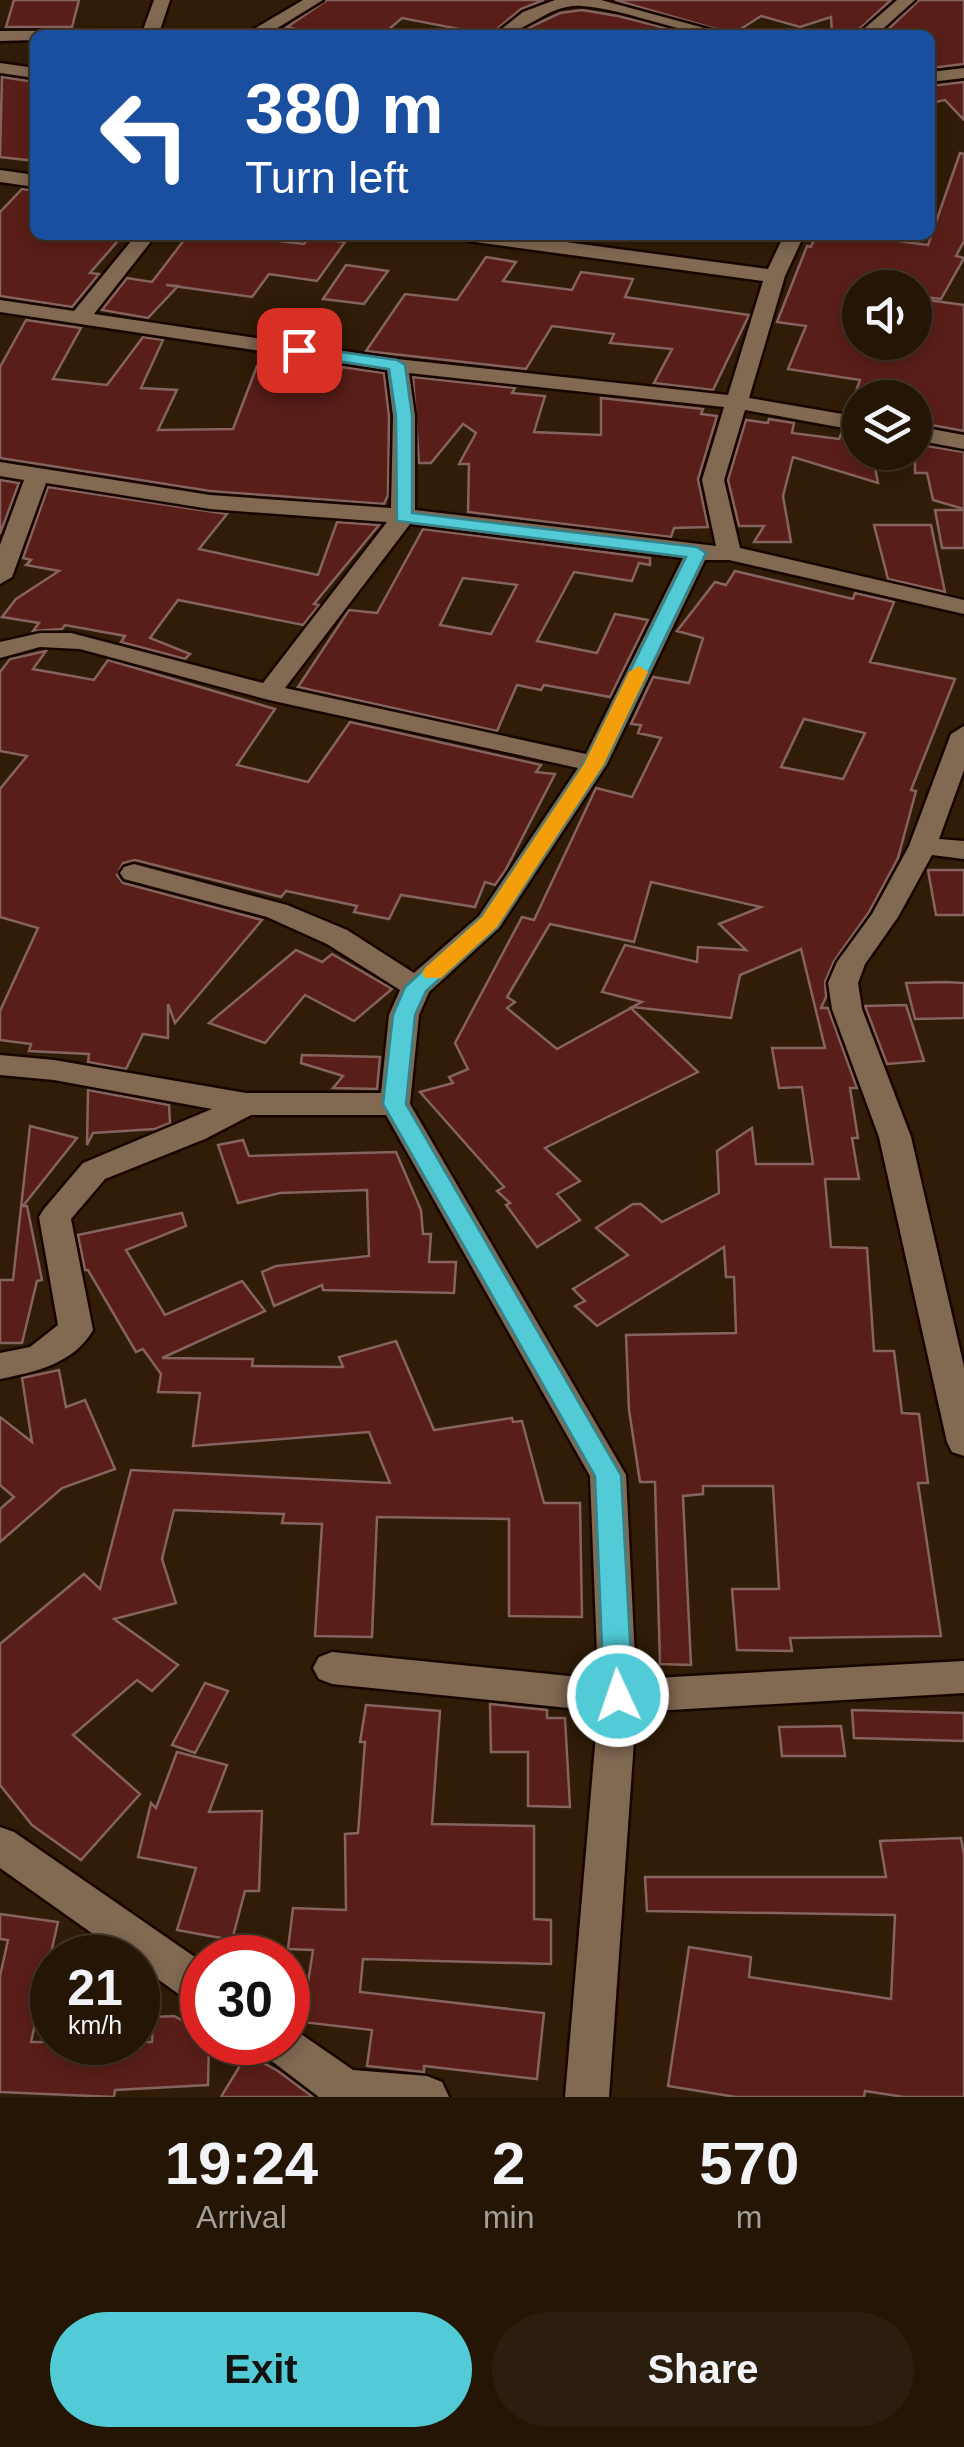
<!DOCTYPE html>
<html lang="en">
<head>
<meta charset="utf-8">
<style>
	body { margin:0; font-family:Helvetica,sans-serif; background:#2c1e0f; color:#f1f3f6; height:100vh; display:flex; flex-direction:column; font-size:38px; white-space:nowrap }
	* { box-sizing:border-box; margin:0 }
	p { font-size:32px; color:#a39f9a }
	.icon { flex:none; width:55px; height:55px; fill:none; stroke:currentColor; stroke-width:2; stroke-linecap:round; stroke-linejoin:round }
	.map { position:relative; height:2097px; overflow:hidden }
	.side { display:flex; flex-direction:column; background:#241505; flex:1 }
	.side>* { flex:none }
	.guide { position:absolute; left:30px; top:30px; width:905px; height:210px; border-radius:15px; box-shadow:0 5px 15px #0003,0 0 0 2px #413427; background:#1a4fa0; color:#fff; overflow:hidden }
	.buttons { position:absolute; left:842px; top:270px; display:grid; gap:20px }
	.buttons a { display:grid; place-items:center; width:90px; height:90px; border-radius:50%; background:#241505; box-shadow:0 5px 15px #0003,0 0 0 2px #413427; font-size:50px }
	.speed { position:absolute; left:30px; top:1935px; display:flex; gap:20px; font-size:50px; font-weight:700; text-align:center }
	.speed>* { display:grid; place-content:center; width:130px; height:130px; border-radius:50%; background:#241505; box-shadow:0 5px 15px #0003,0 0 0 2px #413427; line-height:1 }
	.speed small { font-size:25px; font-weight:400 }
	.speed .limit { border:15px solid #d22; background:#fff; color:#111 }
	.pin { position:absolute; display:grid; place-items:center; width:85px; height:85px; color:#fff; margin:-42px; border-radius:20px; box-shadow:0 5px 15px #0006 }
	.me { position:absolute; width:110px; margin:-55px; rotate:357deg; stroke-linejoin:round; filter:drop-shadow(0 0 8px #0008) }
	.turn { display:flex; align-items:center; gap:35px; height:210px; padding:0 50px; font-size:45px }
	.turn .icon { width:130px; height:130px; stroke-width:2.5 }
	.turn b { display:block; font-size:70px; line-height:85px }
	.eta { display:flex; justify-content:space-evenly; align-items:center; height:170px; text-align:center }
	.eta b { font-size:60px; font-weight:700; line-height:70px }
	.button { display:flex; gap:20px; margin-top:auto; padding:20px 50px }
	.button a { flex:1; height:115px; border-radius:60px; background:#52cbd7; color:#111; font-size:40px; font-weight:700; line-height:115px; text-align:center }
	.button a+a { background:#2c1e0f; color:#f1f3f6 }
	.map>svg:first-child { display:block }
	.building { fill:#5a1e18; stroke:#85635e; stroke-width:2.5; fill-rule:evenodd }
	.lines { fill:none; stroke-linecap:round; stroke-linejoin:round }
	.minor-casing { stroke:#170600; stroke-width:5 }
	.minor { fill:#816952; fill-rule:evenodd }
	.route { fill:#52cbd7; stroke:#35848c; stroke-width:2.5 }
	.slow { fill:#f59e0b }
</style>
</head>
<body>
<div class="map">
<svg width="964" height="2097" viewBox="0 0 964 2097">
	<rect width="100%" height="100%" fill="#301c07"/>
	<g class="building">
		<path d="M14 0H79L72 27H6Z"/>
		<path d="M327 0H544L521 9 490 35 402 18 382 35H318L287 27Z"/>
		<path d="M615 0H891L853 35H832L831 17 800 27 761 16 733 34Z"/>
		<path d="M919 0H964V64L930 68V35H882Z"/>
		<path d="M582 10 618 16 693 35H513L560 13Z"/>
		<path d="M2 77 35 82V161L0 157Z"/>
		<path d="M964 82V120L945 100 930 103V86Z"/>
		<path d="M960 153 964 154V241L956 256 964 258 941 299 917 296 915 288 860 283V342H915V318L920 299 964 305V431L915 422V398H860V413L849 411 860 380 788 369 806 326 777 322 807 246 811 247 816 235H856L928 245Z"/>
		<path d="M22 189 35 191V235H123L90 273 99 274 72 307 0 296V212Z"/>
		<path d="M188 235H229L304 244 309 238 345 242 317 281 269 274 252 297 166 285 178 286 148 318 102 310 127 278 152 282Z"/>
		<path d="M486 257 516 262 503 281 572 290 581 272 633 279 625 297 749 315 713 390 654 383 672 349 610 343 614 334 552 326 526 369 366 351 405 294 457 300Z"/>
		<path d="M346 265 388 271 364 304 323 299Z"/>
		<path d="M26 320 81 328 53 379 107 385 143 337 163 340 141 388 177 390 158 430 233 429 257 366 341 371 342 367 384 373 389 416 388 495 384 504 210 491 0 458V367Z"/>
		<path d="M413 377 515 388 512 393 545 396 534 432 601 435V398L703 409 701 414 717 416 698 479 708 527 674 528 671 537 468 512 469 464H459L476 433 463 424 431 463H419Z"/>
		<path d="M769 419 794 423 792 433 839 439 842 432 860 434V452H872L878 483 793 457 783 496 791 542H754L764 526H739L728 480 746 420 768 423Z"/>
		<path d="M915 444 964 452V509L933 500 927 473H915Z"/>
		<path d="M0 480 19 483 0 534Z"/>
		<path d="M48 487 227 514 199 549 318 575 337 522 379 525 314 604 319 605 303 625 178 600 150 638 190 654 185 659 121 642 125 636 65 625 62 629 33 631 39 623 2 617 16 599 59 571 26 565 31 560 23 558Z"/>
		<path d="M935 510H964V548H942Z"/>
		<path d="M874 525H931L945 592 888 579Z"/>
		<path d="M423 529 650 558V565L639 563 632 581 574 572 537 641 597 653 615 614 648 620 610 697 544 685 541 690 517 685 497 731 298 687 349 610 377 613ZM463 578 517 585 491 634 440 625Z"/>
		<path d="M735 571 853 599 855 593 894 602 870 662 955 679 911 790 916 791 898 858 869 912 834 961 825 982 826 997 821 1008H828L857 1088H850L858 1138H852L859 1179H825L831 1247 867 1248 874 1351H894L902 1413 919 1414 928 1483H918L941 1636 790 1638 792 1651 737 1650 732 1589H779L773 1486H703V1494L683 1496 691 1665 660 1664 655 1482H640L629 1410 626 1335 736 1333 734 1277H726L724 1247 597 1326 575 1306 585 1301 573 1289 628 1255 596 1228 633 1204H641L662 1222 719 1193 717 1151 752 1128 756 1164H813L802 1087 779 1088 772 1048H825L801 949 740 975 731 1018 632 1007 642 1002 602 992 625 945 697 962 698 947 746 950 719 924 761 907 651 882 634 942 550 924 507 997 515 1002 507 1008 557 1049 631 1008 698 1072 545 1148 580 1181 557 1194 580 1220 537 1247 506 1205 510 1203 497 1191 504 1187 420 1092 453 1083 449 1077 468 1069 455 1043 522 917 534 920 596 788 632 797 661 738 638 733 641 725 631 724 653 677 689 683 703 638 677 631 715 582 726 585ZM804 719 865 733 843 779 781 767Z"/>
		<path d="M46 651 33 669 94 680 108 660 275 709 237 765 308 782 350 722 541 765 536 772 555 774 505 871 495 885 485 882 475 907 401 895 389 919 354 912 357 906 286 891 281 897 135 860 123 863 117 875 123 883 262 920 175 1023 168 1004V1038L143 1034 126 1069 88 1062 89 1054 29 1051 31 1044 0 1040V1011L38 928 0 917V789L27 756 0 751V672L10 659Z"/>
		<path d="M928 870H964V915H936Z"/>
		<path d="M296 950 322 962 332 954 392 989 354 1021 305 995 265 1043 209 1023Z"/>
		<path d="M946 982 964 983V1018L915 1019 906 983Z"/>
		<path d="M906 1005 924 1061 887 1064 865 1006Z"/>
		<path d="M302 1055 380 1057 377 1089 333 1088 343 1076 301 1063Z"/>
		<path d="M88 1090 169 1105 170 1123 155 1129 93 1133 87 1145Z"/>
		<path d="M30 1126 77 1138 23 1206H27L42 1280 37 1281 22 1343H0V1280H13Z"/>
		<path d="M243 1140 249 1156 396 1152 421 1210 423 1234H431L429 1262H456L454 1293 323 1290 322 1285 274 1306 262 1272 276 1266 369 1256 367 1190 280 1193 238 1203 218 1145Z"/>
		<path d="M182 1213 186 1226 126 1250 165 1315 242 1281 265 1311 162 1358 253 1359 252 1366 343 1367 339 1357 396 1341 434 1430 512 1418 513 1422 522 1421 544 1503H580L582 1617 509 1616V1519L377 1517 372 1637 315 1636 322 1524 282 1523 284 1514 174 1510 162 1559 176 1603 114 1619 178 1665 152 1691 137 1680 73 1735 140 1794 81 1860 32 1825 0 1785V1644L84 1574 100 1589 131 1470 390 1483 369 1432 193 1446 200 1393 158 1392 161 1374 143 1349 136 1352 88 1270H85L78 1235Z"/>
		<path d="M59 1370 66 1407 85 1400 115 1469 62 1488 0 1542V1509L14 1497 0 1485V1417L32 1442 22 1378Z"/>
		<path d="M205 1683 228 1691 195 1753 172 1745Z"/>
		<path d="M490 1704 547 1710V1718H565L570 1807 528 1806V1752H491Z"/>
		<path d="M366 1705 440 1711 432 1824 534 1826V1919L551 1920V1964L363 1959 360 1992 544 2013 537 2079 424 2066V2072L367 2066 372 2030 302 2022 313 1950 288 1949 293 1908 346 1910 345 1834 358 1833 365 1742H360Z"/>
		<path d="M852 1710 964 1713V1741L854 1738Z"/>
		<path d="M841 1726 845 1756H782L779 1727Z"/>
		<path d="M177 1752 227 1765 209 1812 262 1811 259 1891H245L232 1940 177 1930 196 1868 138 1857 151 1803 156 1808Z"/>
		<path d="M961 1838 964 1855V2097H904L865 2091 864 2097H736L668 2086 689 1947 751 1957 749 1977 891 1999 895 1915 647 1911 645 1877H886L880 1841Z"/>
		<path d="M0 1914 58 1922 31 2042H152L153 2017 174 2016 202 2031V2042H209L208 2085 115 2090 114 2097 0 2092V1976L8 1940 0 1939Z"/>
		<path d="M247 2054 278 2071 313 2097H221Z"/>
	</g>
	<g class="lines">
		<g class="minor-casing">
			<g id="minor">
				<path d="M154 0H170L160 30 182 35H35V40L0 41V31L143 30Z"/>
				<path d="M303 0H323L266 35H244Z"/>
				<path d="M555 0H601L730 35C678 35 633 10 582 6 548 3 526 35 494 35L523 12Z"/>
				<path d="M897 0H915L876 35H857Z"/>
				<path d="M0 63 35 68V78L0 73Z"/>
				<path d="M964 68V78L930 82V72Z"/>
				<path d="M0 170 35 175V187L0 182Z"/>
				<path d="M136 235H156L94 314 397 359 728 395 763 281 468 241 458 235H513L768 269 784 235H804L785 276 749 398 860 417V431L745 410 724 480 740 548 964 600V614L729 560H705L607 764 499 928 429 992 419 1015 410 1104 626 1475 636 1679 964 1661V1693L636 1712 609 2097H565L598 1711 332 1684 319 1679 313 1668 319 1657 332 1652 598 1679 590 1476 386 1115H251L205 1139 105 1179 71 1219 93 1330C74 1364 34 1372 0 1379V1353L30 1347 58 1325 39 1217 44 1209 83 1163 212 1109 54 1080 0 1075V1055L54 1060 246 1093H381L389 1015 400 990 327 944 267 917 124 879 120 873 124 867 134 864 287 905 347 930 414 973 479 916 578 768 269 700 80 649 40 647 0 658V642L40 633H71L263 683 387 522 210 509 46 483 12 577 0 584V545L24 480 0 476V462L210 495 391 508 393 416 387 370 0 312V300L74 311ZM409 373 724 407 702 480 716 546 415 510V416ZM410 524 683 558 586 754 285 688Z"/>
				<path d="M915 426 964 435V449L915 440Z"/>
				<path d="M964 726V770L939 839 964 841V859L932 855 898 917 865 964 858 983 862 1009 911 1137 964 1367V1456L952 1452 947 1442 879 1137 832 1009 828 983 837 962 872 914 909 846 951 734Z"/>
				<path d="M0 1827 14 1832 202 1962V2006L187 2000 138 1965V1958H127L0 1868Z"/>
				<path d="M288 2025 353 2070 427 2076 442 2082 449 2097H319L265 2056 259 2042H288Z"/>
			</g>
		</g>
		<use href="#minor" class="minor"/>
	</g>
	<path class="route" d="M299 346 397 360 405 365 412 416V513L697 547 706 553 604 764 497 927 426 991 415 1015 406 1104 621 1475 633 1696 629 1705 618 1709 608 1705 604 1696 595 1476 383 1104 393 1015 405 987 482 917 584 764 686 557 397 521 396 416 389 369 293 354 291 350Z"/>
	<path class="slow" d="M639 666 648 672 604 764 497 927 441 978H425L422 973 425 968 482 917 584 764 629 672Z"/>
</svg>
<div class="buttons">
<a><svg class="icon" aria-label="sound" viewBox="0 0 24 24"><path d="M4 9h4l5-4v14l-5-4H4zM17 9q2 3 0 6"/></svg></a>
<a><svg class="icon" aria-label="layers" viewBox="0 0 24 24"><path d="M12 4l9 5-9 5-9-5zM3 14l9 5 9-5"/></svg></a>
</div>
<div class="speed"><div>21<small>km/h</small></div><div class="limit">30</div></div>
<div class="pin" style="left:299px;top:350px;background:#d93025"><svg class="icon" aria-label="arrive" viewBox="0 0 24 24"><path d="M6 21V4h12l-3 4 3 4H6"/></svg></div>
<svg class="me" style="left:618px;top:1696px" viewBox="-20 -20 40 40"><circle r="17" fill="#52cbd7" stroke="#fff" stroke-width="3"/><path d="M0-11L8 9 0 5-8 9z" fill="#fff"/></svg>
<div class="guide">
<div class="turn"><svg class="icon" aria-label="left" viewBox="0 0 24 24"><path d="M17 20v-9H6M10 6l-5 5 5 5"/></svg><div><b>380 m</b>Turn left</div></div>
</div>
</div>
<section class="side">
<div class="eta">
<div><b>19:24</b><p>Arrival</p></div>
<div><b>2</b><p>min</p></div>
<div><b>570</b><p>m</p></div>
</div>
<div class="button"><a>Exit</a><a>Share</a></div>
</section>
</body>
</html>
